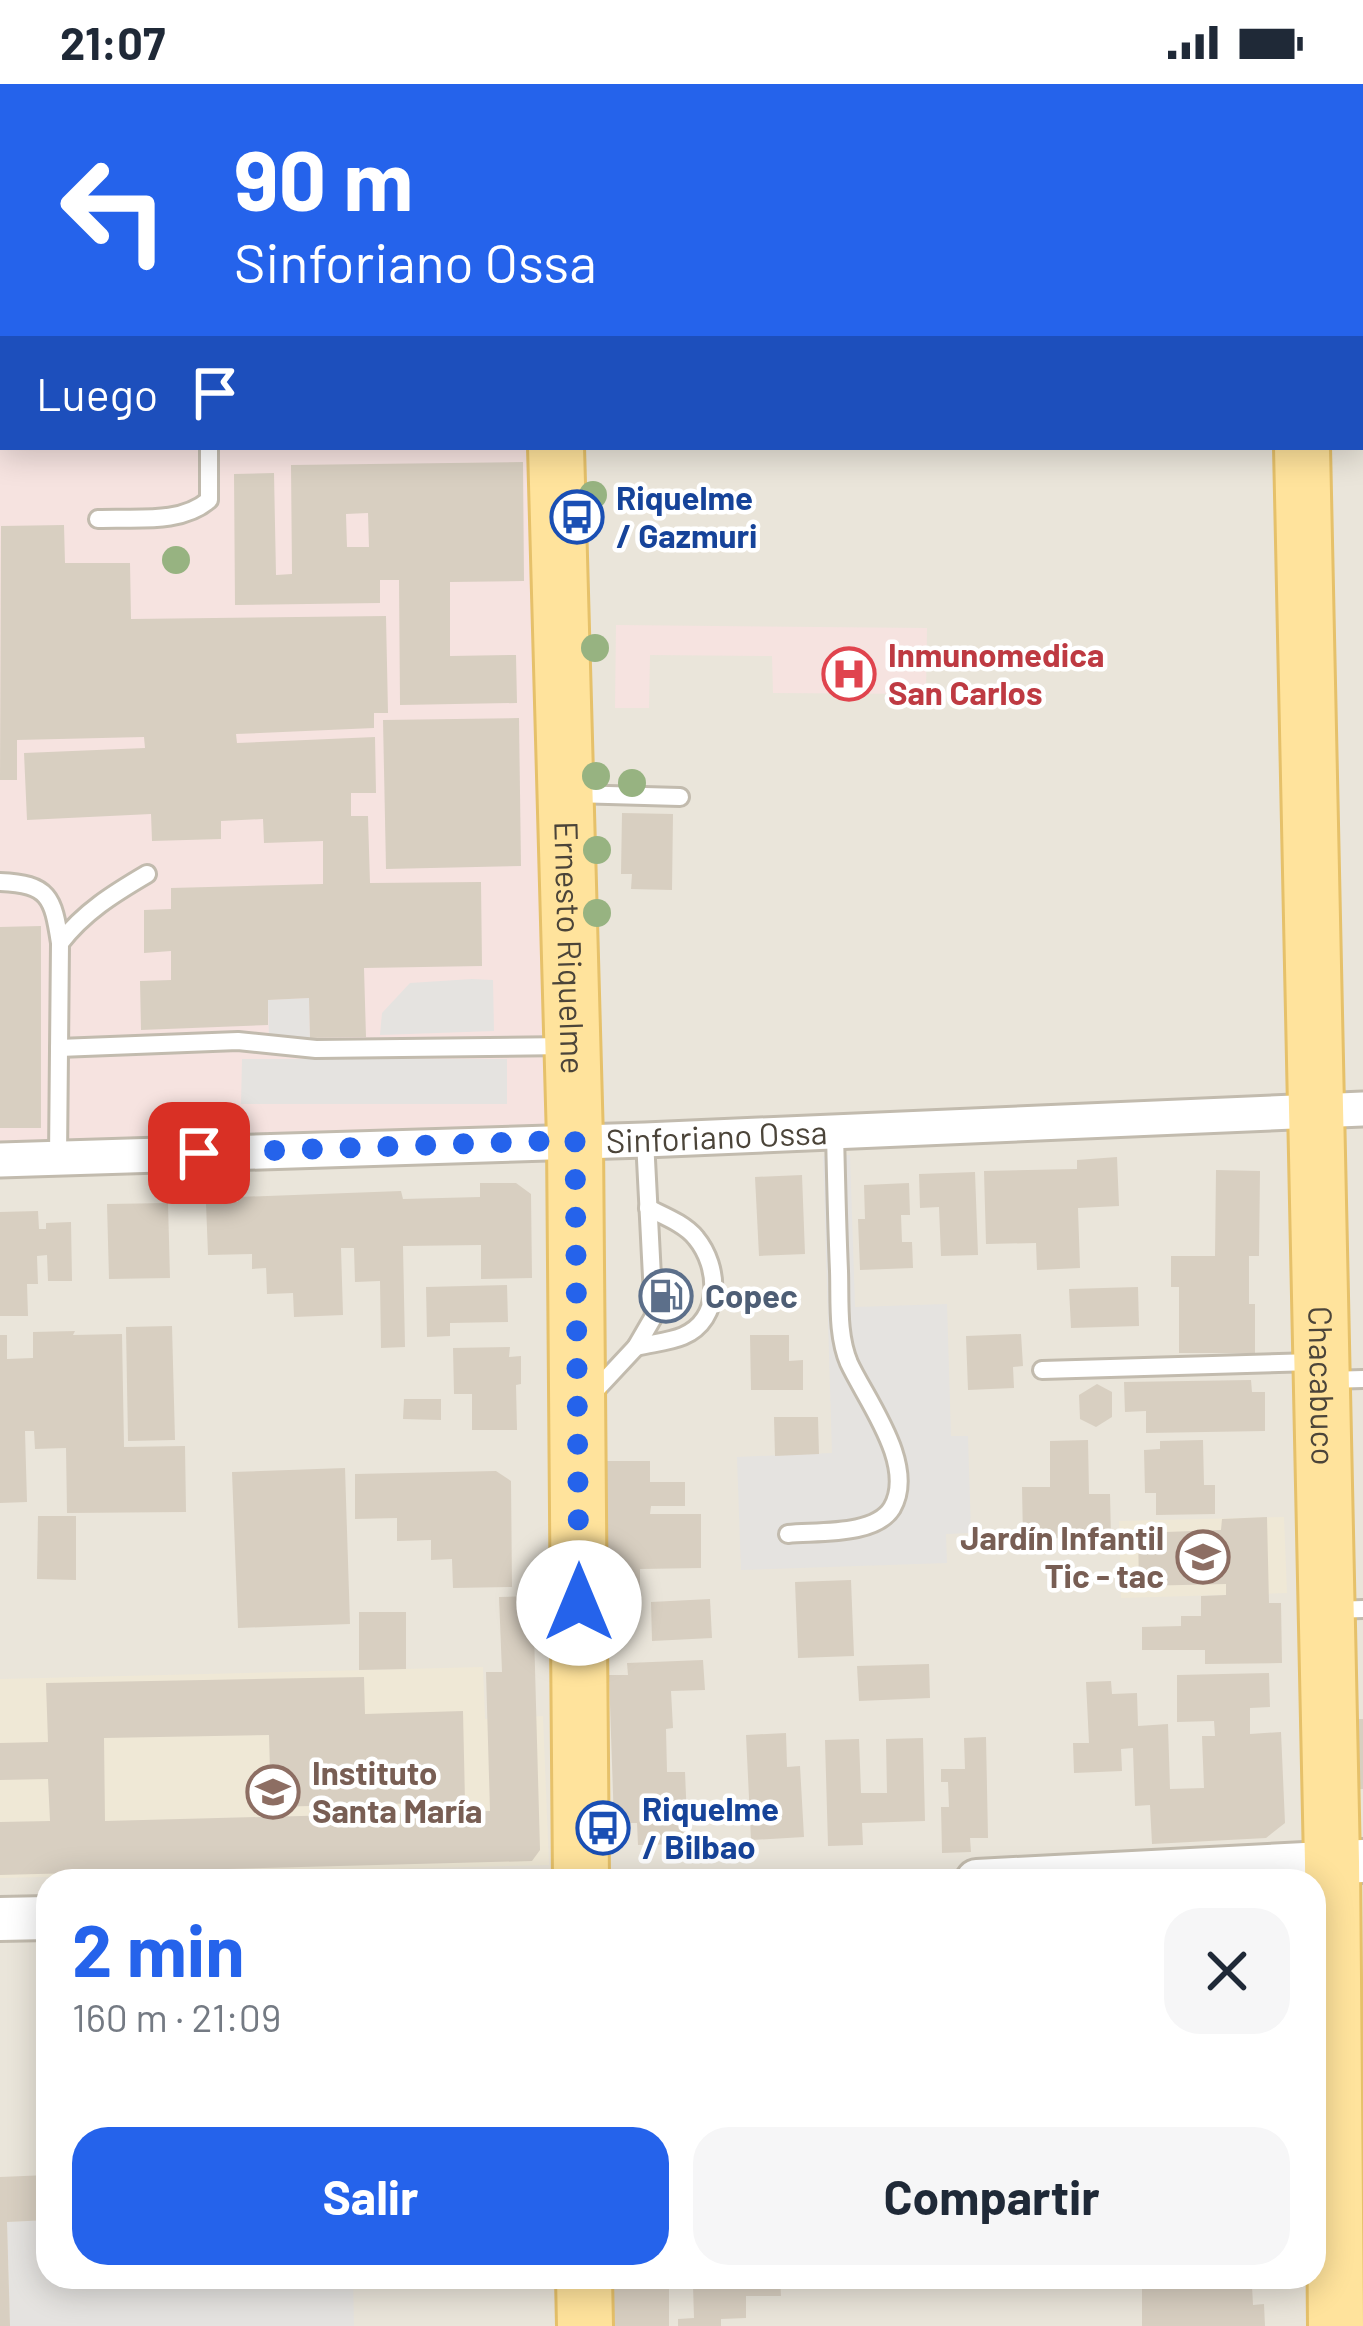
<!DOCTYPE html>
<html lang="es">
<head>
<meta charset="utf-8">
<style>
	body { margin:0; font-family:Barlow,sans-serif; background:#f6f6f7; color:#1f2937; height:100vh; display:flex; flex-direction:column; font-size:45px; white-space:nowrap }
	* { box-sizing:border-box; margin:0 }
	p { font-size:39px; color:#747a83 }
	.icon { flex:none; width:66px; height:66px; fill:none; stroke:currentColor; stroke-width:2; stroke-linecap:round; stroke-linejoin:round }
	.map { position:relative; flex:1; overflow:hidden }
	.details { position:absolute; left:36px; top:1785px; width:1290px; height:420px; display:flex; flex-direction:column; background:#fff; border-radius:36px; box-shadow:0 6px 30px #0003 }
	.details>* { flex:none }
	.guide { position:absolute; left:0px; top:0px; width:1365px; height:366px; box-shadow:0 6px 30px #0003; background:#2563eb; color:#fff; overflow:hidden }
	.pin { position:absolute; display:grid; place-items:center; width:102px; height:102px; color:#fff; margin:-51px; border-radius:24px; box-shadow:0 6px 18px #0006 }
	.me { position:absolute; width:132px; margin:-66px; rotate:0deg; stroke-linejoin:round; filter:drop-shadow(0 0 9px #0008) }
	.turn { display:flex; align-items:center; gap:42px; height:252px; padding:0 36px; font-size:54px }
	.turn .icon { width:156px; height:156px; stroke-width:2.5 }
	.turn b { display:block; font-size:84px; line-height:102px }
	.then { display:flex; align-items:center; height:114px; padding:0 36px; background:#0003; gap:24px; font-size:45px }
	.round { display:grid; place-items:center; flex:none; width:126px; height:126px; border-radius:36px; background:#f6f6f7 }
	.head { display:flex; align-items:center; justify-content:space-between; height:204px; padding:0 36px }
	h1 { font-size:72px; font-weight:700; line-height:90px; color:#2563eb }
	.button { display:flex; gap:24px; margin-top:auto; padding:24px 36px }
	.button a { flex:1; height:138px; border-radius:36px; background:#2563eb; color:#fff; font-size:48px; font-weight:700; line-height:138px; text-align:center }
	.button a+a { background:#f6f6f7; color:#1f2937 }
	.status { display:flex; justify-content:space-between; align-items:center; height:84px; padding:0 60px; background:#fff; direction:ltr }
	.status svg { height:33px; fill:currentColor }
	.map>svg:first-child { display:block }
	.residential { fill:#eae5da; fill-rule:evenodd }
	.education { fill:#efe8d6 }
	.medical { fill:#f6e3e0 }
	.parking { fill:#e5e3e0 }
	.building { fill:#d8cfc1; fill-rule:evenodd }
	.lines { fill:none; stroke-linecap:round; stroke-linejoin:round }
	.service-casing { stroke:#c2bbae; stroke-width:22 }
	.minor-casing { stroke:#c2bbae; stroke-width:39 }
	.tertiary-casing { stroke:#c2bbae; stroke-width:48 }
	.primary-casing { stroke:#e6c16a; stroke-width:60 }
	.service { stroke:#fff; stroke-width:16 }
	.minor { stroke:#fff; stroke-width:33 }
	.tertiary { stroke:#fff; stroke-width:42 }
	.primary { stroke:#ffe39c; stroke-width:54 }
	.tree { fill:#97b381 }
	.route { stroke:#2563eb; stroke-width:21; stroke-dasharray:0 37.8 }
	.labels { text-anchor:middle; stroke-width:9; stroke-linejoin:round; paint-order:stroke }
	.transit-label { font-size:33px; font-weight:bold; fill:#164399; stroke:#fff; text-anchor:start }
	.health-label { font-size:33px; font-weight:bold; fill:#be3a42; stroke:#fff; text-anchor:start }
	.street-label { font-size:33px; fill:#4b4439; stroke:#fff }
	.service-label { font-size:33px; font-weight:bold; fill:#4e5e75; stroke:#fff; text-anchor:start }
	.education-label { font-size:33px; font-weight:bold; fill:#785e54; stroke:#fff; text-anchor:end }
</style>
</head>
<body>
<div class="status"><b>21:07</b><svg viewBox="0 0 49 12"><path d="M0 12V9h3v3zM5 12V6h3v6zM10 12V3h3v9zM15 12V0h3v12zM26 1h20v11H26zM47 4h2v5h-2z"/></svg></div>
<div class="map">
<svg width="1363" height="2242" viewBox="0 0 1363 2242">
	<rect width="100%" height="100%" fill="#f6f3ec"/>
	<path class="residential" d="M0 0H1363V2242H0ZM3 3H1362V363H3ZM48 1797H1314V2193H48Z"/>
	<g class="education">
		<path d="M0 0H533V3H3L0 313Z"/>
		<path d="M1284 1433 1287 1509 1121 1514 1119 1437Z"/>
		<path d="M483 1583 485 1635 543 1632 549 1781 0 1794V1595Z"/>
	</g>
	<g class="medical">
		<path d="M0 357 3 363H540L548 1052 0 1068Z"/>
		<path d="M616 541 927 544 926 610 773 609 772 572 650 571 649 624H615Z"/>
	</g>
	<g class="parking">
		<path d="M472 895 493 896 494 947 380 951 382 929 410 899Z"/>
		<path d="M309 914 310 954H269L268 916Z"/>
		<path d="M242 975H507V1020H241Z"/>
		<path d="M850 1071 855 1223 947 1220 951 1352H968L971 1449 946 1450 947 1479 741 1486 737 1373 832 1369 823 1072Z"/>
		<path d="M48 2136V2193H185L186 2202 353 2196 354 2242H10L7 2138Z"/>
	</g>
	<g class="building">
		<path d="M523 378 524 497 450 498V572L516 571 517 619 400 621 399 496H380V519L235 521 234 390 274 389 276 491 292 490 291 381ZM368 429 369 463H347L346 430Z"/>
		<path d="M64 441 65 479H130L131 535 386 532 388 629H374V644L236 650 237 659 375 653 376 709H351V732H368L370 799 481 798 482 882 364 884 366 953 310 954 309 914 268 916V941L141 946 140 897 171 896V867L144 869V826L171 825V804L323 800V757L264 759 263 735 221 737V755L152 757 151 730 27 736 24 669 145 664 144 653 17 656V696H0L1 442Z"/>
		<path d="M519 634 521 782 386 785 383 636Z"/>
		<path d="M622 729 673 730 672 806 631 805 632 790H621Z"/>
		<path d="M41 842V1044H0V843Z"/>
		<path d="M1117 1073 1119 1122 1078 1124 1080 1184 1037 1186 1036 1159 986 1160 984 1087 1077 1085V1076Z"/>
		<path d="M1216 1086 1260 1087 1259 1172H1249V1220H1255V1269H1179V1203H1171V1172H1215Z"/>
		<path d="M975 1088 978 1171 941 1172 939 1123 920 1124 919 1090Z"/>
		<path d="M802 1091 805 1170 759 1172 755 1093Z"/>
		<path d="M480 1099H516L531 1110 532 1194 481 1195V1161L403 1162 405 1263 381 1264 380 1197 355 1198 354 1164H341L343 1231 294 1233 293 1209 267 1210 266 1184 252 1185V1170L208 1171 206 1119 238 1118V1113L401 1107 403 1115 480 1113Z"/>
		<path d="M909 1099 910 1131H901L902 1158H912L913 1184 860 1186 858 1135H865L864 1101Z"/>
		<path d="M168 1119 170 1194 109 1195 107 1120Z"/>
		<path d="M38 1127 39 1145H46V1139L71 1138 72 1197H48L47 1171 37 1172 38 1200H27L28 1232H0V1128Z"/>
		<path d="M507 1201 508 1238 450 1239V1252L427 1253 426 1203Z"/>
		<path d="M1138 1203 1139 1242 1071 1244 1069 1205Z"/>
		<path d="M172 1242 175 1356 128 1357 126 1243Z"/>
		<path d="M75 1247 73 1251 122 1250 124 1363 185 1362 186 1428 67 1429 66 1364 35 1365 34 1347H25L27 1418 0 1419V1251H7V1275L33 1274V1248Z"/>
		<path d="M1021 1250 1023 1282 1013 1283 1014 1304 968 1306 966 1252Z"/>
		<path d="M750 1251H789V1277L803 1276V1306H751Z"/>
		<path d="M510 1263 509 1273 521 1272V1300L516 1301 517 1346H472V1310H454L453 1264Z"/>
		<path d="M1251 1296 1252 1308H1265V1347L1146 1349V1327L1125 1328 1124 1298Z"/>
		<path d="M1097 1300 1112 1308V1333L1096 1343 1080 1335 1079 1311Z"/>
		<path d="M404 1315H441V1336L403 1335Z"/>
		<path d="M774 1333H818L819 1370 775 1372Z"/>
		<path d="M1088 1356 1089 1410H1110L1111 1453 1023 1455 1022 1403H1050V1357Z"/>
		<path d="M1203 1356 1204 1401H1215V1430L1156 1431V1409H1145L1144 1366 1160 1365V1357Z"/>
		<path d="M602 1377H650V1398H685V1422H651L650 1430H701V1484L640 1485V1506H603Z"/>
		<path d="M345 1384 350 1540 238 1544 232 1388Z"/>
		<path d="M496 1387 511 1397 512 1503 453 1504 452 1475 431 1476V1456L397 1457V1434L355 1435V1390Z"/>
		<path d="M38 1432H76V1496L37 1495Z"/>
		<path d="M1267 1433 1269 1519H1281L1282 1579 1205 1580V1566H1142V1543L1181 1542V1532H1201V1512L1226 1511V1500L1139 1502 1138 1449 1221 1446 1222 1435Z"/>
		<path d="M851 1496 854 1572 798 1574 795 1498Z"/>
		<path d="M533 1512 540 1766 532 1777 0 1791V1738L50 1737 48 1695 0 1696V1659L48 1658 46 1599 364 1593 365 1630 463 1627 465 1718 271 1723 269 1651 104 1654 105 1737 490 1727 486 1588H502L499 1513Z"/>
		<path d="M710 1515 712 1554 652 1557 651 1518Z"/>
		<path d="M359 1528H406V1585L359 1586Z"/>
		<path d="M703 1576 705 1606 671 1607 673 1644 666 1645 667 1688H685L688 1760 638 1761 637 1739H614L609 1591H628L627 1579Z"/>
		<path d="M929 1580 930 1614 859 1617 857 1582Z"/>
		<path d="M1269 1589 1270 1623 1250 1624V1650L1281 1648 1285 1739 1266 1754 1152 1760 1150 1721 1135 1722 1133 1664 1121 1665 1122 1687 1074 1689 1073 1659H1089L1086 1598 1111 1597 1112 1610 1137 1609 1138 1642 1168 1640 1170 1705 1204 1704 1202 1652H1215L1214 1637 1177 1638V1591Z"/>
		<path d="M1356 1635H1363V1705H1359Z"/>
		<path d="M786 1649 787 1683 800 1682 804 1753 751 1756 746 1651Z"/>
		<path d="M986 1653 988 1754H970L971 1768 942 1769 941 1723H949L948 1698H941V1685H965L964 1654Z"/>
		<path d="M923 1654 925 1737 862 1739 863 1761 828 1762 825 1656 859 1655 861 1709H887L886 1655Z"/>
		<path d="M48 2091V2136L7 2138 10 2242H0V2093Z"/>
		<path d="M185 2193H331V2197L185 2202Z"/>
		<path d="M610 2193H677L678 2204H669V2242H610Z"/>
		<path d="M716 2193H780L781 2212H746V2234L721 2235V2242H678V2235L694 2234 693 2201H716Z"/>
		<path d="M1160 2193H1295V2201L1252 2202 1253 2221 1264 2220 1265 2242H1142V2205L1161 2204Z"/>
	</g>
	<g class="lines">
		<g class="service-casing">
			<g id="service">
				<path d="M98 435C134 433 180 441 209 416V363"/>
				<path d="M573 710 680 713"/>
				<path d="M0 798C49 800 53 813 60 859"/>
				<path d="M59 964 238 957 316 965 568 962"/>
				<path d="M58 1074 60 859C84 828 113 810 147 790"/>
				<path d="M636 1263C651 1259 669 1258 683 1252 722 1235 720 1183 696 1154 685 1140 664 1132 648 1124"/>
				<path d="M1042 1286 1314 1278"/>
				<path d="M1328 1296 1363 1295"/>
				<path d="M594 1308 636 1263 654 1232 645 1056"/>
				<path d="M788 1450C817 1447 875 1452 892 1424 917 1381 866 1316 849 1279 837 1251 840 1216 839 1187 837 1141 836 1094 835 1048"/>
				<path d="M1333 1526 1363 1525"/>
			</g>
		</g>
		<g class="minor-casing">
			<g id="minor">
				<path id="s1" d="M0 1076 645 1056 1363 1025"/>
			</g>
		</g>
		<g class="tertiary-casing">
			<g id="tertiary">
				<path d="M1362 290H1363"/>
				<path d="M0 330H3"/>
				<path d="M977 1797 1363 1777"/>
				<path d="M0 1835 48 1834"/>
			</g>
		</g>
		<g class="primary-casing">
			<g id="primary">
				<path d="M547 0V3"/>
				<path d="M1294 0V3"/>
				<path id="s2" d="M556 363 575 1056 581 1797"/>
				<path id="s3" d="M1302 363 1332 1778 1336 2242"/>
				<path d="M584 2193 585 2242"/>
			</g>
		</g>
		<use href="#service" class="service"/>
		<use href="#minor" class="minor"/>
		<use href="#tertiary" class="tertiary"/>
		<use href="#primary" class="primary"/>
	</g>
	<g class="tree">
		<circle cx="593" cy="411" r="14"/>
		<circle cx="176" cy="476" r="14"/>
		<circle cx="595" cy="564" r="14"/>
		<circle cx="596" cy="692" r="14"/>
		<circle cx="632" cy="699" r="14"/>
		<circle cx="597" cy="766" r="14"/>
		<circle cx="597" cy="829" r="14"/>
	</g>
	<g class="lines">
		<path class="route" d="M199 1069 575 1056 579 1519"/>
	</g>
	<defs>
		<g id="bus-ring" transform="scale(2.7)"><circle r="9.5" fill="#fff" stroke="#1a4fb4" stroke-width="1.5"/><path d="M-5-6H5V4H4V6H2V4H-2V6H-4V4H-5ZM-3.5-4V0h7V-4ZM-3.5 1.2v1.5H-2V1.2ZM2 1.2v1.5H3.5V1.2Z" fill="#1a4fb4"/></g>
		<g id="hospital-ring" transform="scale(2.7)"><circle r="9.5" fill="#fff" stroke="#e0444e" stroke-width="1.5"/><path d="M-5-5h3v3.5h4V-5h3V5h-3V1.5h-4V5h-3Z" fill="#e0444e"/></g>
		<g id="fuel-ring" transform="scale(2.7)"><circle r="9.5" fill="#fff" stroke="#5c6f8a" stroke-width="1.5"/><path d="M-5.5-6h7V0h2V4h1.3V-2.5L3-4.5l.8-.8L6-3V5H2.5V1h-1V6h-7ZM-4.2-4.7v3.2H.2V-4.7Z" fill="#5c6f8a"/></g>
		<g id="school-ring" transform="scale(2.7)"><circle r="9.5" fill="#fff" stroke="#8d6e63" stroke-width="1.5"/><path d="M0-5L7-2L0 1L-7-2ZM-4 1L0 2.5L4 1V4Q0 6-4 4Z" fill="#8d6e63"/></g>
	</defs>
	<g fill-rule="evenodd">
		<use href="#bus-ring" x="577" y="433"/>
		<use href="#hospital-ring" x="849" y="590"/>
		<use href="#fuel-ring" x="666" y="1212"/>
		<use href="#school-ring" x="1203" y="1473"/>
		<use href="#school-ring" x="273" y="1708"/>
		<use href="#bus-ring" x="603" y="1744"/>
	</g>
	<g class="labels">
		<g class="transit-label">
			<text x="616" y="426">Riquelme<tspan x="616" dy="38">/ Gazmuri</tspan></text>
			<text x="642" y="1737">Riquelme<tspan x="642" dy="38">/ Bilbao</tspan></text>
		</g>
		<g class="health-label">
			<text x="888" y="583">Inmunomedica<tspan x="888" dy="38">San Carlos</tspan></text>
		</g>
		<g class="street-label">
			<text dy="12" stroke="none"><textPath href="#s2" startOffset="501">Ernesto Riquelme</textPath></text>
			<text dy="12" stroke="none"><textPath href="#s1" startOffset="717">Sinforiano Ossa</textPath></text>
			<text dy="12" stroke="none"><textPath href="#s3" startOffset="939">Chacabuco</textPath></text>
		</g>
		<g class="service-label">
			<text x="705" y="1224">Copec</text>
		</g>
		<g class="education-label">
			<text x="1164" y="1466">Jardín Infantil<tspan x="1164" dy="38">Tic - tac</tspan></text>
			<text x="312" y="1701" text-anchor="start">Instituto<tspan x="312" dy="38">Santa María</tspan></text>
		</g>
	</g>
</svg>
<div class="pin" style="left:199px;top:1069px;background:#d93025"><svg class="icon" aria-label="arrive" viewBox="0 0 24 24"><path d="M6 21V4h12l-3 4 3 4H6"/></svg></div>
<svg class="me" style="left:579px;top:1519px" viewBox="-20 -20 40 40"><circle r="19" fill="#fff"/><path d="M0-13L10 11 0 6-10 11z" fill="#2563eb"/></svg>
<div class="guide">
<div class="turn"><svg class="icon" aria-label="left" viewBox="0 0 24 24"><path d="M17 20v-9H6M10 6l-5 5 5 5"/></svg><div><b>90 m</b>Sinforiano Ossa</div></div>
<div class="then">Luego<svg class="icon" aria-label="arrive" viewBox="0 0 24 24"><path d="M6 21V4h12l-3 4 3 4H6"/></svg></div>
</div>
<section class="details">
<div class="head"><div><h1>2 min</h1><p>160 m · 21:09</p></div><a class="round"><svg class="icon" aria-label="close" viewBox="0 0 24 24"><path d="M6 6l12 12M18 6L6 18"/></svg></a></div>
<div class="button"><a>Salir</a><a>Compartir</a></div>
</section>
</div>
</body>
</html>
